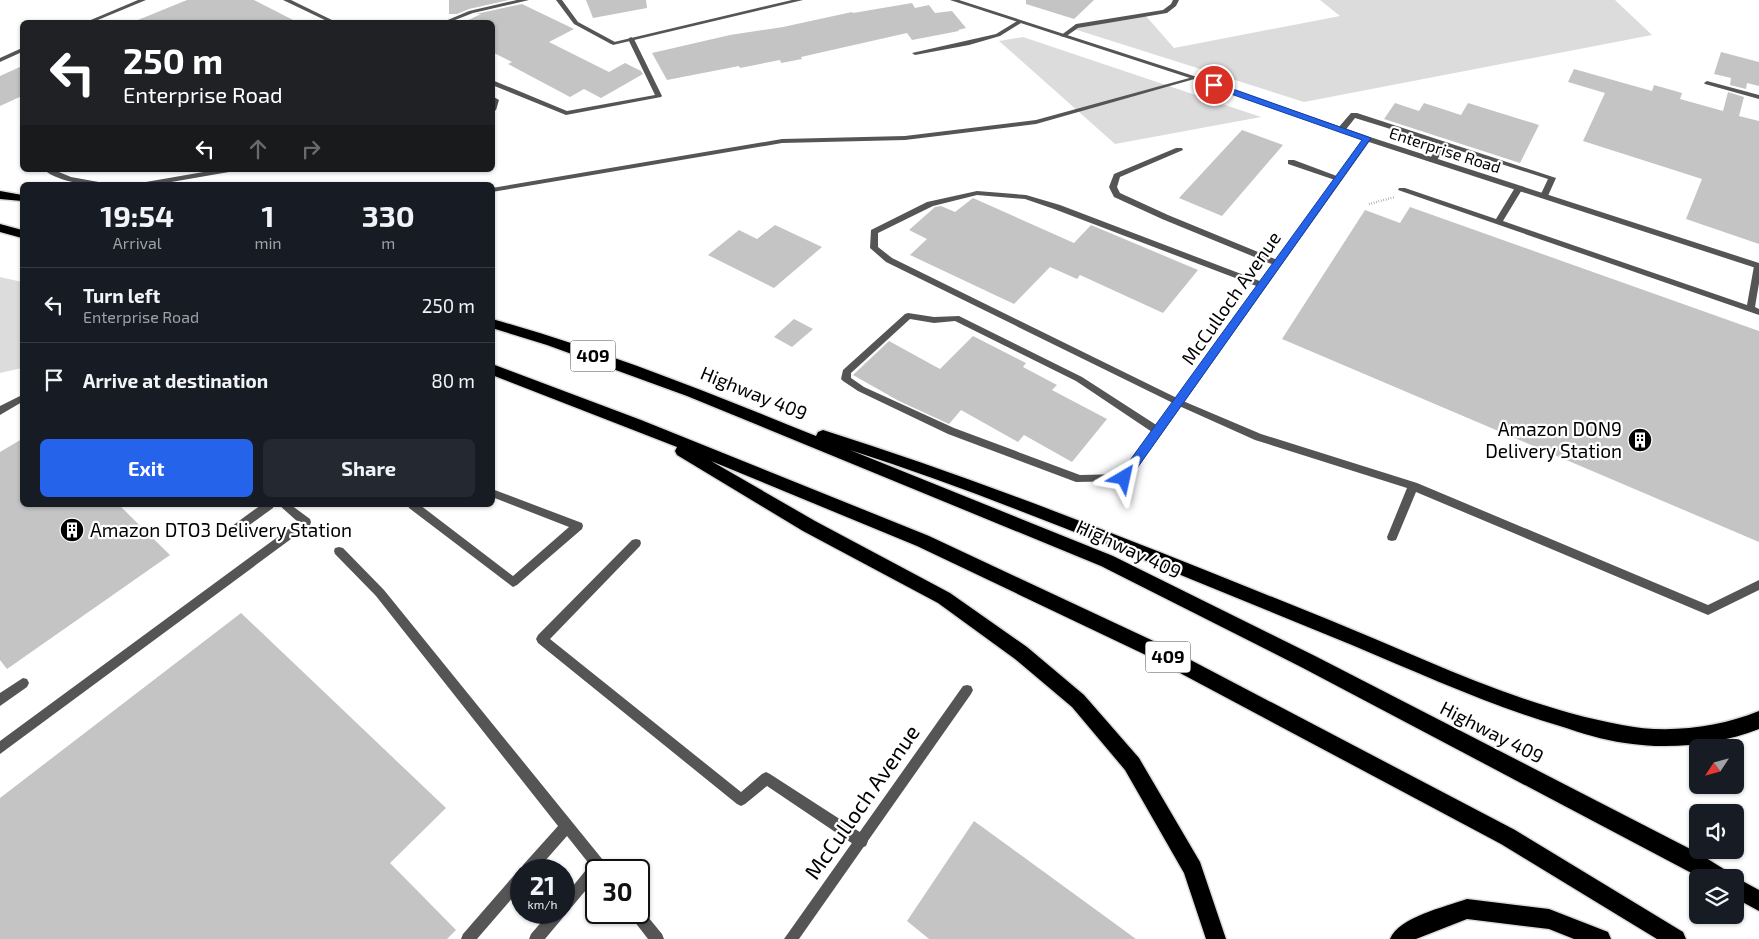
<!DOCTYPE html>
<html lang="en">
<head>
<meta charset="utf-8">
<style>
	body { margin:0; font-family:"Exo 2",sans-serif; background:#242831; color:#f1f3f6; height:100vh; display:flex; flex-direction:column; font-size:19px; white-space:nowrap }
	* { box-sizing:border-box; margin:0 }
	p { font-size:16px; color:#9ea1a6 }
	.icon { flex:none; width:28px; height:28px; fill:none; stroke:currentColor; stroke-width:2; stroke-linecap:round; stroke-linejoin:round }
	.map { position:relative; flex:1; overflow:hidden }
	.side { position:absolute; left:20px; top:182px; width:475px; height:325px; display:flex; flex-direction:column; background:#171b24; border-radius:8px; box-shadow:0 1px 4px #0004 }
	.side>* { flex:none }
	.guide { position:absolute; left:20px; top:20px; width:475px; height:152px; border-radius:8px; box-shadow:0 1px 4px #0004; background:#202124; color:#fff; overflow:hidden }
	.needle { width:32px; rotate:234deg }
	.fabs { position:absolute; left:1689px; top:739px; display:grid; gap:10px }
	.fabs a { display:grid; place-items:center; width:55px; height:55px; border-radius:8px; background:#171b24; box-shadow:0 1px 4px #0004; font-size:25px }
	.speed { position:absolute; left:510px; top:859px; display:flex; gap:10px; font-size:25px; font-weight:700; text-align:center }
	.speed>* { display:grid; place-content:center; width:65px; height:65px; border-radius:50%; background:#171b24; box-shadow:0 1px 4px #0004; line-height:1 }
	.speed small { font-size:12px; font-weight:400 }
	.speed .limit { border:2px solid #111; border-radius:8px; background:#fff; color:#111 }
	.pin { position:absolute; display:grid; place-items:center; width:42px; height:42px; color:#fff; margin:-21px; border:2px solid #fff; border-radius:50%; box-shadow:0 1px 5px #0007 }
	.me { position:absolute; width:55px; margin:-28px; rotate:36deg; stroke-linejoin:round; filter:drop-shadow(0 0 4px #0008) }
	.turn { display:flex; align-items:center; gap:18px; height:105px; padding:0 20px; font-size:22px }
	.turn .icon { width:65px; height:65px; stroke-width:2.5 }
	.turn b { display:block; font-size:35px; line-height:42px }
	.lanes { display:flex; align-items:center; height:48px; padding:0 20px; background:#0003; justify-content:center; gap:25px; direction:ltr }
	.lanes .off { opacity:.35 }
	.eta { display:flex; justify-content:space-evenly; align-items:center; height:85px; text-align:center }
	.eta b { font-size:30px; font-weight:700; line-height:35px }
	.primary-button { display:flex; gap:10px; margin-top:auto; padding:10px 20px }
	.primary-button a { flex:1; height:58px; border-radius:8px; background:#2563eb; color:#fff; font-size:20px; font-weight:700; line-height:58px; text-align:center }
	.primary-button a+a { background:#242831; color:#f1f3f6 }
	ul { padding:0; list-style:none }
	li { display:flex; align-items:center; gap:15px; height:75px; padding:0 20px; border-top:1px solid #363941 }
	li div { flex:1 }
	li b { display:block; font-size:19px }
	li em { font-style:normal }
	.map>svg:first-child { display:block }
	.green { fill:#dcdcdc }
	.building { fill:#c4c4c4 }
	.lines { fill:none; stroke-linecap:round; stroke-linejoin:round }
	.motorway-casing { stroke:#dbdbdb; stroke-width:3 }
	.path { stroke:#777; stroke-width:2.5; stroke-dasharray:0.5 2; stroke-linecap:butt }
	.service { fill:#555; fill-rule:evenodd }
	.minor { fill:#555; fill-rule:evenodd }
	.motorway { fill:#000; fill-rule:evenodd }
	.route { fill:#2563eb; stroke:#184099 }
	.labels { text-anchor:middle; stroke-width:4.5; stroke-linejoin:round; paint-order:stroke }
	.far-street-label { font-size:16px; fill:#000; stroke:#fff }
	.shield { fill:#fff; stroke:#4c4c4c; stroke-width:1 }
	.shield-label { font-size:18px; font-weight:bold; fill:#000 }
	.street-label { font-size:19px; fill:#000; stroke:#fff }
	.poi-label { font-size:19px; fill:#000; stroke:#fff; text-anchor:end }
	.near-street-label { font-size:22px; fill:#000; stroke:#fff }
</style>
</head>
<body>
<div class="map">
<svg width="1759" height="939" viewBox="0 0 1759 939">
	<rect width="100%" height="100%" fill="#fff"/>
	<g class="green">
		<path d="M1320 0H1615L1652 35 1304 102 1074 29 1145 15 1174 48 1340 16Z"/>
		<path d="M1023 37 1261 117 1115 144 999 41Z"/>
		<path d="M0 277 22 282V368L0 373Z"/>
	</g>
	<g class="building">
		<path d="M187 0H254L297 22H133Z"/>
		<path d="M449 0H509L469 9 457 14H449Z"/>
		<path d="M586 0H646L647 8 593 18Z"/>
		<path d="M1026 0H1094L1074 19 1026 4Z"/>
		<path d="M912 3 915 8 929 5 935 13 952 11 966 28 958 30 959 31 912 40 907 33 801 57 802 59 781 63 780 60 740 68 739 66 667 80 652 53 730 35 783 27 852 12 853 13Z"/>
		<path d="M522 4 574 29 549 42 609 72 625 63 641 71 643 74 601 98 584 89 570 97 508 64 512 62 492 52V22H464L481 14H476Z"/>
		<path d="M1721 52 1759 62V86L1747 83 1746 89 1730 85 1731 78 1714 74Z"/>
		<path d="M22 66V96L0 106V76Z"/>
		<path d="M1574 69 1652 91 1654 85 1682 93 1680 99 1723 111 1728 92 1744 97 1739 116 1759 121V244L1686 219 1702 179 1583 141 1605 93 1568 82Z"/>
		<path d="M1395 103 1419 111 1424 103 1461 115 1468 103 1539 125 1520 163 1384 119Z"/>
		<path d="M1242 130 1283 145 1222 216 1179 198Z"/>
		<path d="M973 198 1074 243 1091 225 1198 270 1163 313 1080 275 1077 279 1050 267 1014 304 910 255 927 239 909 230 935 207 941 206 955 212Z"/>
		<path d="M1410 207 1759 331V542L1282 339 1365 210 1400 223Z"/>
		<path d="M775 225 822 247 774 288 708 255 739 230 757 239Z"/>
		<path d="M794 319 813 329 792 347 774 337Z"/>
		<path d="M973 336 1026 363 1023 367 1057 385 1052 390 1107 419 1072 462 1024 435 1018 442 961 410 949 424 899 401 853 375 889 341 940 369Z"/>
		<path d="M22 439V505H119L170 555 7 669 0 660V452Z"/>
		<path d="M241 613 446 808 390 863 456 930 447 939H0V798Z"/>
		<path d="M974 821 1136 939H929L907 921Z"/>
	</g>
	<g class="lines">
		<g class="motorway-casing">
			<g id="motorway">
				<path d="M0 191 22 195V201L0 199Z"/>
				<path d="M0 224 22 230V238L0 232Z"/>
				<path d="M492 319C603 350 710 393 816 436L818 432 823 430C994 484 1160 552 1327 619 1423 658 1519 706 1622 725 1666 734 1717 728 1759 711V729C1718 745 1669 750 1625 743 1603 740 1581 733 1560 726 1489 705 1421 674 1352 645 1271 612 1191 579 1110 546 1024 512 938 478 850 450L1113 556 1315 656 1698 853 1727 871 1730 878H1701L1303 668 1101 566 687 396 547 345 492 328Z"/>
				<path d="M492 364 641 420 929 536 1162 645 1515 830 1683 932 1686 939H1657L1501 844 1150 657 917 546 711 461 815 521 950 593 1027 647 1084 695 1139 758 1200 862 1226 939H1206L1184 873 1125 770 1072 707 1015 659 938 603 803 531 677 455 675 451 677 447 492 375Z"/>
				<path d="M1735 877 1759 890V911L1735 898Z"/>
				<path d="M1467 899 1549 909 1608 932 1611 939H1574L1549 929 1467 919 1416 939H1390C1399 917 1445 907 1467 899Z"/>
			</g>
		</g>
		<path class="path" d="M1369 204 1395 197"/>
		<g class="service">
			<path d="M283 0H291L336 22H329Z"/>
			<path d="M517 0H529L473 13 450 22H443L469 11Z"/>
			<path d="M556 0H562L578 22 615 42V44H611L574 24Z"/>
			<path d="M1173 0H1179L1176 6 1167 13 1078 28 1065 37 1060 36 1076 24 1163 10 1171 4Z"/>
			<path d="M1019 20 1022 22 1021 23 1000 36 969 45 915 55 912 53 996 34Z"/>
			<path d="M631 37 634 39 662 96 661 97 566 115 492 85V80L567 111 655 95 628 39Z"/>
			<path d="M1193 77 1198 78 1036 124 905 140 782 143 492 192V188L782 139 905 136 1036 120Z"/>
			<path d="M1707 81 1759 95V99L1705 84 1704 83Z"/>
			<path d="M492 96 499 100 496 110 492 112Z"/>
			<path d="M1351 113H1357L1556 178 1547 198H1541L1540 196 1548 179 1445 146 1436 162H1430L1429 160 1439 144 1355 118 1344 132H1338V128Z"/>
			<path d="M1176 148H1182L1183 150 1120 177 1117 187 1120 193 1168 215 1280 261V265H1274L1162 219 1114 197 1109 187 1114 174Z"/>
			<path d="M1288 160H1294L1342 178 1341 180H1335L1288 164Z"/>
			<path d="M44 170H54L71 177 104 183 108 185C87 185 61 183 44 170Z"/>
			<path d="M215 170H233L229 172 154 185H136L140 183Z"/>
			<path d="M1516 186H1522L1523 188 1503 221 1747 305 1754 266 1759 264V283L1755 307 1759 309V315L1398 190 1399 188H1405L1496 219Z"/>
			<path d="M977 191 1026 195 1060 205 1265 283 1266 285 1262 288 1259 287 1054 209 1025 199 977 195 933 206 878 233V247L892 258 1183 401 1261 434 1417 483 1708 605 1759 580V590L1708 615 1416 492 1396 540 1392 541 1388 540 1387 537 1407 488 1255 440 1177 405 886 262 870 248 871 230 927 202Z"/>
			<path d="M908 313 934 317 959 316 1082 377 1161 428 1163 431 1158 435 1155 434 1076 381 955 321 934 323 910 319 851 373V378L864 387 954 428 1080 475 1124 474 1128 475 1129 478 1128 481 1076 482 948 434 858 391 843 381 841 379 843 370 905 314Z"/>
			<path d="M22 395V402L0 415V406Z"/>
			<path d="M492 489 582 523 583 526 582 529 517 585 513 587 409 508 408 505H420L513 576 569 527 492 497Z"/>
			<path d="M261 505H274L273 508 240 532 236 533 232 532 231 529 232 526Z"/>
			<path d="M279 505H291L310 519 311 522 310 525 0 754V741L298 522Z"/>
			<path d="M636 539 640 540 641 543 640 546 550 639 741 792 762 774 766 772 770 774 866 836 868 841 866 846 861 848 856 846 767 786 745 804 741 806 737 804 538 643 536 639 538 635 632 540Z"/>
			<path d="M339 547 343 548 384 590 607 865 609 870H596V878L545 939H529L531 934 550 912H564V897L590 865 567 836 537 870H521L523 865 558 826 376 596 335 554 334 551 335 548Z"/>
			<path d="M23 678 27 679 29 683 27 687 0 706V693Z"/>
			<path d="M521 871V888L477 939H461L463 934 516 873Z"/>
			<path d="M639 906 662 934 664 939H648L631 917 629 912H639Z"/>
		</g>
		<g class="minor">
			<path d="M138 0H146L93 22H86Z"/>
			<path d="M792 0H803L613 45 610 43Z"/>
			<path d="M950 0H959L1197 77 1370 137 1759 263V269L1369 142 1128 481H1120L1119 478 1120 475 1363 140 1193 79Z"/>
			<path d="M22 48V52L0 62V58Z"/>
			<path d="M967 685 971 686 973 690 971 694 799 939H784L963 686Z"/>
		</g>
		<use href="#motorway" class="motorway"/>
	</g>
	<path class="route" d="M1211 83H1216L1371 138 1128 481 1124 482 1119 478 1120 474 1362 140 1211 87Z"/>
	<defs>
		<g id="building-disc" transform="scale(1.25)"><circle r="9.5" fill="#000" stroke="#fff"/><path d="M-4-6H4V6H1V3H-1V6H-4ZM-2.5-4.3h1.7v1.8h-1.7ZM.8-4.3h1.7v1.8H.8ZM-2.5-1h1.7V.8h-1.7ZM.8-1h1.7V.8H.8Z" fill="#fff"/></g>
	</defs>
	<g fill-rule="evenodd">
		<use href="#building-disc" x="1640" y="440"/>
		<use href="#building-disc" x="72" y="530"/>
	</g>
	<g class="labels">
		<g class="far-street-label">
			<text transform="translate(1445 150) rotate(18)" y="6">Enterprise Road</text>
		</g>
		<g class="shield">
			<rect x="570.5" y="340.5" width="45" height="31" rx="4"/>
			<rect x="1145.5" y="641.5" width="45" height="31" rx="4"/>
		</g>
		<g class="shield-label">
			<text x="593" y="362">409</text>
			<text x="1168" y="663">409</text>
		</g>
		<g class="street-label">
			<text transform="translate(1231 298) rotate(-55)" y="7">McCulloch Avenue</text>
			<text transform="translate(754 393) rotate(22)" y="7">Highway 409</text>
			<text transform="translate(1129 549) rotate(25)" y="7">Highway 409</text>
			<text transform="translate(1492 732) rotate(27)" y="7">Highway 409</text>
		</g>
		<g class="poi-label">
			<text x="1622" y="436">Amazon DON9<tspan x="1622" dy="22">Delivery Station</tspan></text>
			<text x="90" y="537" text-anchor="start">Amazon DTO3 Delivery Station</text>
		</g>
		<g class="near-street-label">
			<text transform="translate(862 802) rotate(-55)" y="8">McCulloch Avenue</text>
		</g>
	</g>
</svg>
<div class="fabs">
<a><svg class="needle" viewBox="-14 -14 28 28"><path d="M0-13l5 13h-10z" fill="#e53935"/><path d="M0 13l5-13h-10z" fill="#9ea1a6"/></svg></a>
<a><svg class="icon" aria-label="sound" viewBox="0 0 24 24"><path d="M4 9h4l5-4v14l-5-4H4zM17 9q2 3 0 6"/></svg></a>
<a><svg class="icon" aria-label="layers" viewBox="0 0 24 24"><path d="M12 4l9 5-9 5-9-5zM3 14l9 5 9-5"/></svg></a>
</div>
<div class="speed"><div>21<small>km/h</small></div><div class="limit">30</div></div>
<div class="pin" style="left:1214px;top:85px;background:#d93025"><svg class="icon" aria-label="arrive" viewBox="0 0 24 24"><path d="M6 21V4h12l-3 4 3 4H6"/></svg></div>
<svg class="me" style="left:1124px;top:478px" viewBox="-20 -20 40 40"><path d="M0-17L14 15 0 8-14 15z" fill="#2563eb" stroke="#fff" stroke-width="4"/></svg>
<div class="guide">
<div class="turn"><svg class="icon" aria-label="left" viewBox="0 0 24 24"><path d="M17 20v-9H6M10 6l-5 5 5 5"/></svg><div><b>250 m</b>Enterprise Road</div></div>
<div class="lanes"><svg class="icon" aria-label="left" viewBox="0 0 24 24"><path d="M17 20v-9H6M10 6l-5 5 5 5"/></svg><svg class="icon off" aria-label="ahead" viewBox="0 0 24 24"><path d="M12 20V5M6 11l6-6 6 6"/></svg><svg class="icon off" aria-label="right" viewBox="0 0 24 24"><path d="M7 20v-9h11M14 6l5 5-5 5"/></svg></div>
</div>
<section class="side">
<div class="eta">
<div><b>19:54</b><p>Arrival</p></div>
<div><b>1</b><p>min</p></div>
<div><b>330</b><p>m</p></div>
</div>
<ul>
<li><svg class="icon" aria-label="left" viewBox="0 0 24 24"><path d="M17 20v-9H6M10 6l-5 5 5 5"/></svg><div><b>Turn left</b><p>Enterprise Road</p></div><em>250 m</em></li>
<li><svg class="icon" aria-label="arrive" viewBox="0 0 24 24"><path d="M6 21V4h12l-3 4 3 4H6"/></svg><div><b>Arrive at destination</b></div><em>80 m</em></li>
</ul>
<div class="primary-button"><a>Exit</a><a>Share</a></div>
</section>
</div>
</body>
</html>
